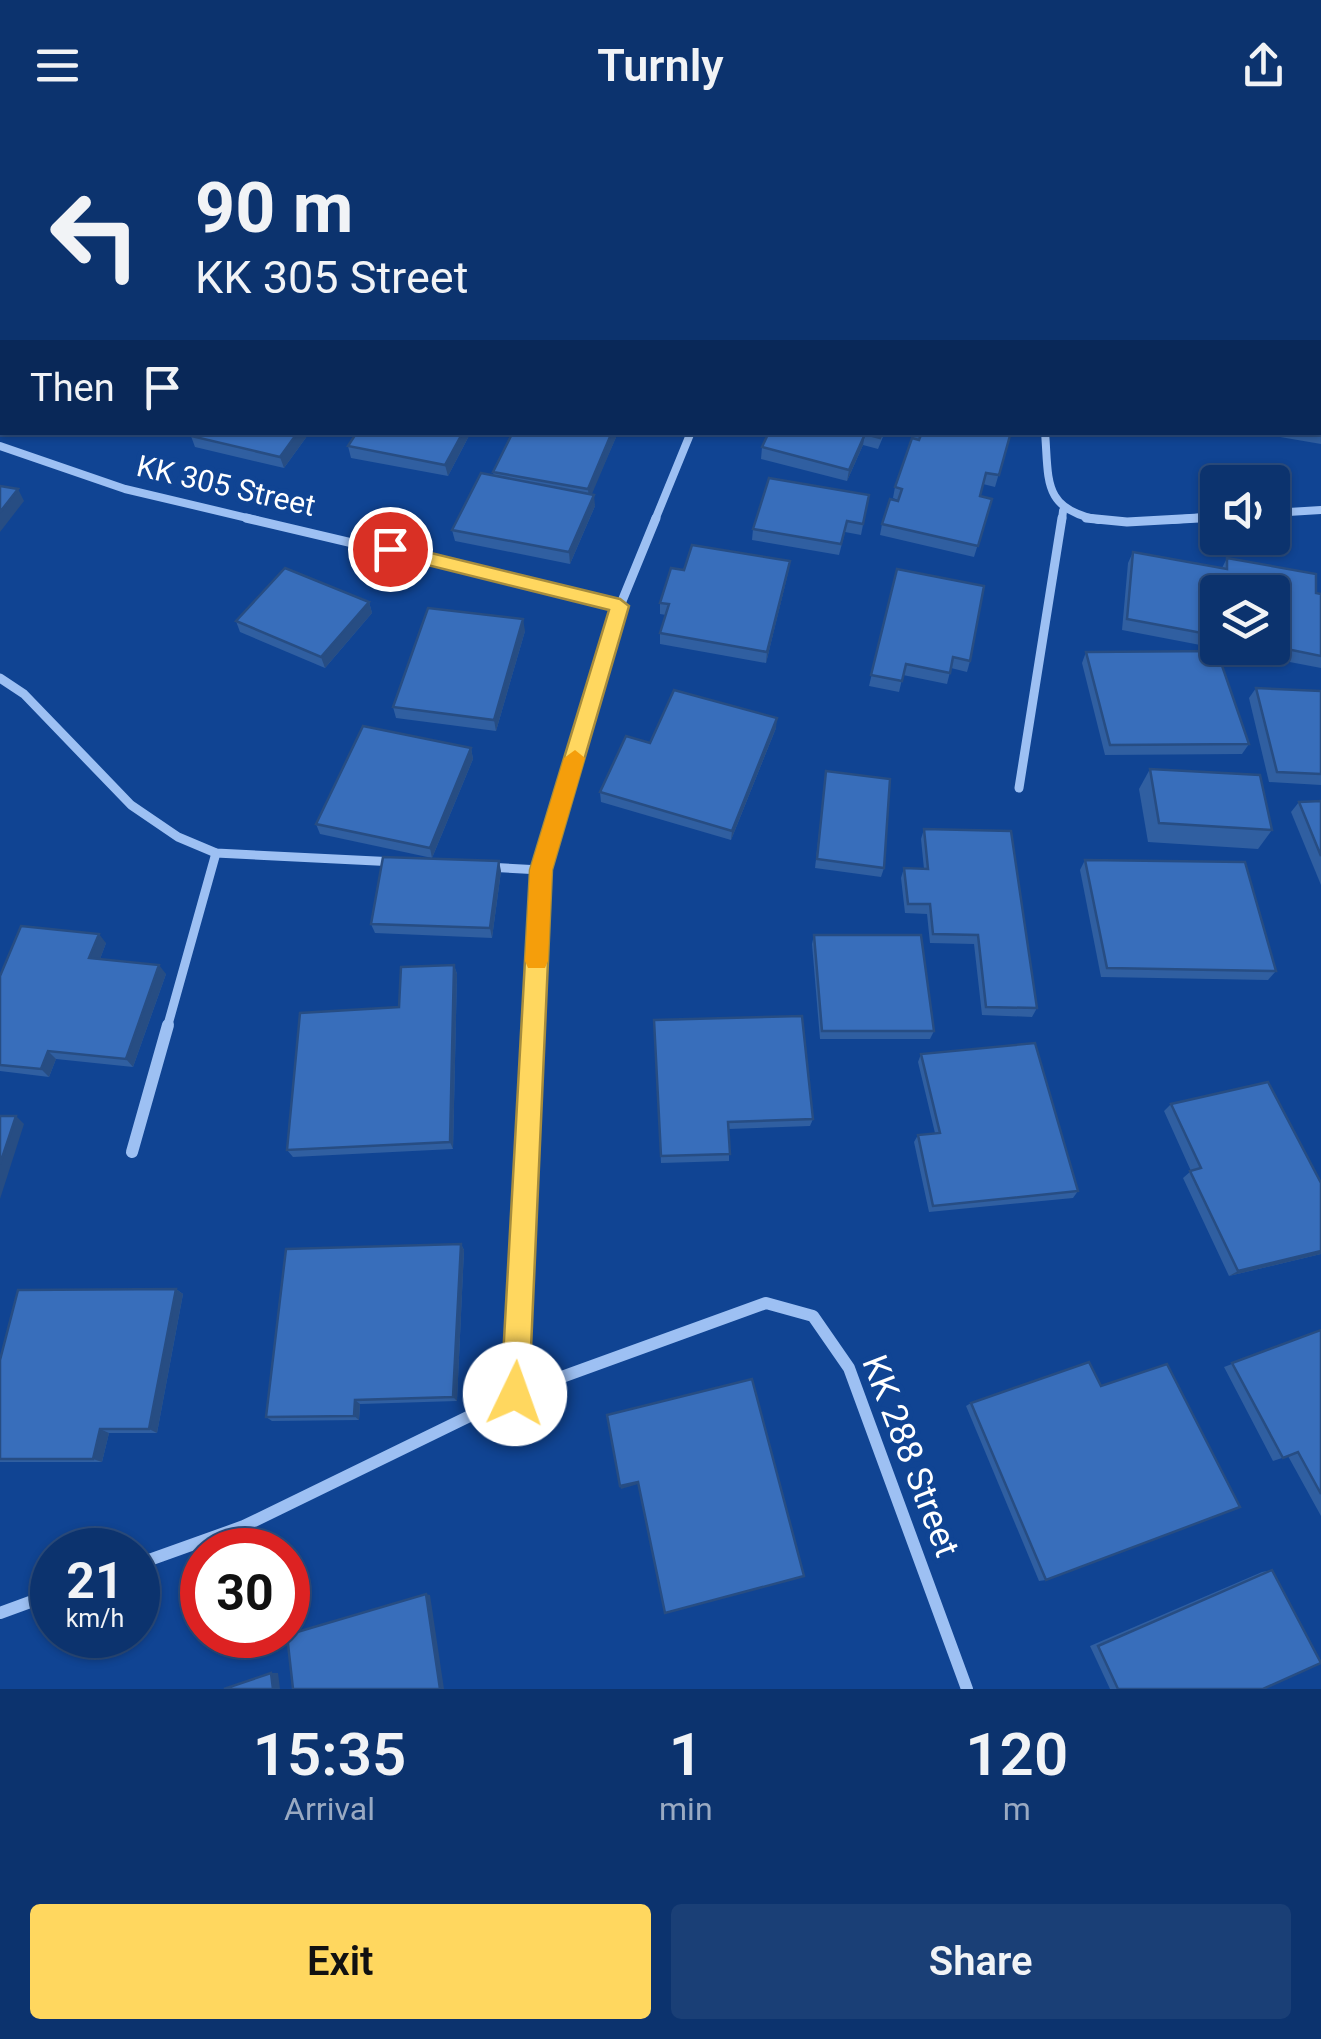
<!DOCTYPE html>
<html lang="en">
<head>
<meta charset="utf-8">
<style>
	body { margin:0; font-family:Roboto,sans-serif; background:#1a3f76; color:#f1f3f6; height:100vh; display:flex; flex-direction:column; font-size:38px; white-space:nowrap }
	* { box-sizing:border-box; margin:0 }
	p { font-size:32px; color:#9aaac2 }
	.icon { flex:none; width:55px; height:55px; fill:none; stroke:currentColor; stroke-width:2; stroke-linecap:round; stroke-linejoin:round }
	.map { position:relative; height:1559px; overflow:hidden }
	.sheet { display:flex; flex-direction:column; background:#0c336e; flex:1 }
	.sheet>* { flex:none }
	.banner { position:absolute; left:0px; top:0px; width:1322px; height:305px; box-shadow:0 2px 8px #0004,0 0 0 2px #2c4e81; background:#0c336e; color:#f1f3f6; overflow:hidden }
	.tools { position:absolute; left:1200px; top:335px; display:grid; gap:20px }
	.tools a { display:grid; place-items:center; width:90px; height:90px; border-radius:10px; background:#0c336e; box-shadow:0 2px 8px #0004,0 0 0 2px #2c4e81; font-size:50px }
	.speed { position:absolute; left:30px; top:1398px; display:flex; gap:20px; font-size:50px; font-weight:700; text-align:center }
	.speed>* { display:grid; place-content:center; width:130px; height:130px; border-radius:50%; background:#0c336e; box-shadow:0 2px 8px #0004,0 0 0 2px #2c4e81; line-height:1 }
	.speed small { font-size:25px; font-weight:400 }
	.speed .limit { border:15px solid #d22; background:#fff; color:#111 }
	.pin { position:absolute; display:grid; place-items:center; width:85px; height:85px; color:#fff; margin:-42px; border:5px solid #fff; border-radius:50%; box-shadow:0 2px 10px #0007 }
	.me { position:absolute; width:110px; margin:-55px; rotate:3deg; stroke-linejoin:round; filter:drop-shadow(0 0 8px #0008) }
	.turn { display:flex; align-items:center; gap:35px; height:210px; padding:0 30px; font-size:45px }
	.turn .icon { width:130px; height:130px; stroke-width:2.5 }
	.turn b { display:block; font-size:70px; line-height:85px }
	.then { display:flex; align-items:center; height:95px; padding:0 30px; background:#0003; gap:20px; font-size:38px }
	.eta { display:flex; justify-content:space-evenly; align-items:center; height:170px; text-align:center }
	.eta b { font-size:60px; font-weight:600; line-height:70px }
	.button { display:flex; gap:20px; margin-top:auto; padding:20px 30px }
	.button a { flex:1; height:115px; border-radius:10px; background:#ffd75f; color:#111; font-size:40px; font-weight:600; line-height:115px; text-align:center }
	.button a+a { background:#1a3f76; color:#f1f3f6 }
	header { display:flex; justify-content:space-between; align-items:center; height:130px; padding:0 30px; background:#0c336e; font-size:45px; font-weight:600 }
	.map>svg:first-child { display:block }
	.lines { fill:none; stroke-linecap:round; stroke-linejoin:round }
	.minor-far2 { stroke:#9dc0f3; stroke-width:8 }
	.minor-far1 { stroke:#9dc0f3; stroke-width:9 }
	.minor { stroke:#9dc0f3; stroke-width:12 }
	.wall { fill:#305fa1; fill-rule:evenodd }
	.shaded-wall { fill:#274d83 }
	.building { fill:#386ebb; stroke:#274d83; stroke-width:2.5 }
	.route { fill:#ffd75f; stroke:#a68c3e; stroke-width:2.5 }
	.slow { fill:#f59e0b }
	.labels { text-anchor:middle; stroke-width:10; stroke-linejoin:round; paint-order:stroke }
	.street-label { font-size:30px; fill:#fff; stroke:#104493 }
	.near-street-label { font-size:35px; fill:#fff; stroke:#104493 }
</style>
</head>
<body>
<header><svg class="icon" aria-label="menu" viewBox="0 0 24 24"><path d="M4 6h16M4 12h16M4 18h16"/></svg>Turnly<svg class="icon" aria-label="share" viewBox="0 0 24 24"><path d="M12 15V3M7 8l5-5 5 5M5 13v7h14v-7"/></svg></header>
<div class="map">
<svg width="1321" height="1559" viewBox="0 0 1321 1559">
	<rect width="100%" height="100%" fill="#104493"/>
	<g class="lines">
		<g class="minor-far2">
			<path d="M579 0 594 2"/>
			<path d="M1045 302C1049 351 1042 379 1099 390"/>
			<path d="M0 316 125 359 256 390"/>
			<path d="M1272 383 1321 380"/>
			<path d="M655 390 691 302"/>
			<path d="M1062 390 1063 381"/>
			<path d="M1171 390 1218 386"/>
		</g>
		<g class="minor-far1">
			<path d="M246 388 620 476"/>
			<path d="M1086 388 1127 392 1199 388"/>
			<path d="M0 548 24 564 131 675 178 707 216 723 396 732"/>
			<path d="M1019 658 1062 388"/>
			<path d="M487 737 541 740"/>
			<path d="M167 898 216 723"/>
			<path d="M533 898 541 740 620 476 656 388"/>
		</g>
		<g class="minor">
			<path d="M132 1022 168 895"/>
			<path d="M515 1264 533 895"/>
			<path d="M138 1434 244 1396 515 1264 766 1173 813 1186 849 1238 967 1559"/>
			<path d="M0 1483 52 1464"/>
		</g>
	</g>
	<g class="wall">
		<path d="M0 0H42L40 2H8Z"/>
		<path d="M70 0H221L219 2H67Z"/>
		<path d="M1218 0H1305L1306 2H1218Z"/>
		<path d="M1320 243 1321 314 1268 305V302H1320Z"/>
		<path d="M193 302H310L284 338 195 317 191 306Z"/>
		<path d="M471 302 448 346 351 328 348 316Z"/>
		<path d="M769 302H885L878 319 863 315 847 351 761 329 762 317Z"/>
		<path d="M915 302H1011L995 357 983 354 980 366 992 369 974 427 880 405 882 394 898 370 893 368 895 357Z"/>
		<path d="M617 305 591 364 595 376 570 434 455 411 452 400 494 346 493 342Z"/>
		<path d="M869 365 861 405 845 402 839 425 752 410 753 399Z"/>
		<path d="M1133 422 1222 438 1227 428 1321 464V538L1122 500 1128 433ZM1218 462H1272V518H1218Z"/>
		<path d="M790 431 788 443 766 533 660 514V503L666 485 660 484V473L684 440Z"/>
		<path d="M897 439 970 531 967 542 951 538 947 554 903 545 899 562 869 556Z"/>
		<path d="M369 472 372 483 325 538 240 502 236 491Z"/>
		<path d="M525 501 496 601 396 588 393 577Z"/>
		<path d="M1086 522 1249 614 1242 624 1105 625 1082 533Z"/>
		<path d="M1256 558 1321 561V655L1269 652 1249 568Z"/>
		<path d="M776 598 731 710 601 672 600 662 650 613Z"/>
		<path d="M471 618 473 629 432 728 320 704 316 694Z"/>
		<path d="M1150 639 1272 700 1258 719 1148 712 1139 659Z"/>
		<path d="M826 641 884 738 881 747 815 738Z"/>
		<path d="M1321 671V755L1291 682 1299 672Z"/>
		<path d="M924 699 1037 878 1032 887 982 885 974 814 930 813 927 784 905 783 901 748 904 738 924 739 921 709Z"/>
		<path d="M1085 730 1276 841 1268 850 1101 847 1080 740Z"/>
		<path d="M501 741 492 808 375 803 371 794Z"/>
		<path d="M814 805 934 901 930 909H820L812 814Z"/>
		<path d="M106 813 100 829 166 844 133 937 56 929 49 947 0 941V846Z"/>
		<path d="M454 835 457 844 453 1019 293 1027 287 1020 399 877Z"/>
		<path d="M654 890 813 989 810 996 729 999V1031L661 1033Z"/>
		<path d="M921 924 1078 1061 1073 1068 929 1082 914 1012 918 1005 935 1003 918 932Z"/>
		<path d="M1171 974 1321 1124 1229 1146 1183 1048 1191 1041 1164 981Z"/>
		<path d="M461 1114 464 1120 457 1271 360 1274 359 1290 272 1291 266 1287Z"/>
		<path d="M176 1159 183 1164 157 1303H109L102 1332H0V1230Z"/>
		<path d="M1321 1200V1386L1288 1326 1273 1331 1224 1237Z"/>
		<path d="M971 1273 1046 1450 1039 1451 966 1276Z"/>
		<path d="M1272 1440 1263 1559H1110L1090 1516 1262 1442Z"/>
	</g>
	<g class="shaded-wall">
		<path d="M204 0H221L219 2H201Z"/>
		<path d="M2 144V163L0 166V147Z"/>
		<path d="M298 302H310L284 338 280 327Z"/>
		<path d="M463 302H471L448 346 445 335Z"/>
		<path d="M612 302H617V305L589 371 588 359Z"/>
		<path d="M865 304 863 315 847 351 849 340Z"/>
		<path d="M18 359 24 371 0 402V382Z"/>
		<path d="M594 365 595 376 570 434 569 422Z"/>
		<path d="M790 431 788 443 766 533 767 522Z"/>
		<path d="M369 472 372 483 325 538 321 527Z"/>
		<path d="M523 489 525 501 496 601 494 590Z"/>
		<path d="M777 588 776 598 731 710 732 701Z"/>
		<path d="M471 618 473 629 432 728 430 718Z"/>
		<path d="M499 731 501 741 492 808 490 798Z"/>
		<path d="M99 804 106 813 97 837 89 828Z"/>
		<path d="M159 835 166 844 133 937 126 929Z"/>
		<path d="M454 835 457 844 453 1019 450 1012Z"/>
		<path d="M48 921 56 929 49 947 41 939Z"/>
		<path d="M16 986 24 994 0 1069V1034Z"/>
		<path d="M461 1114 464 1120 457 1271 453 1267Z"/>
		<path d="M1321 1121V1124L1229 1146 1238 1141Z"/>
		<path d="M176 1159 183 1164 157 1303 149 1299Z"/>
		<path d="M355 1270 360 1274 359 1290 354 1286Z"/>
		<path d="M100 1299 109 1303 102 1332 93 1329Z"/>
		<path d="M638 1352V1354L621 1359 620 1356Z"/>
		<path d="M426 1464 430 1465 444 1559H440Z"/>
		<path d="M271 1543H278L280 1559H273Z"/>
	</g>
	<g class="building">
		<path d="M70 0H130L127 2H67Z"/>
		<path d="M148 0H204L201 2H158Z"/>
		<path d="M299 0H364L370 2H295Z"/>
		<path d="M460 0H473L480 2H456Z"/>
		<path d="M547 0H570L577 2H543Z"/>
		<path d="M796 0H828L827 2H796Z"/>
		<path d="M861 0H952V2H855H861Z"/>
		<path d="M1029 0H1124L1125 2H1030Z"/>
		<path d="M1250 0H1305L1306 2H1272Z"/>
		<rect x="1320" y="70" width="1" height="35"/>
		<path d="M0 115 2 116V144L0 147Z"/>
		<rect x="1320" y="149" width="1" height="45"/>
		<path d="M1320 243H1321V302L1320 301Z"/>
		<path d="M193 302H298L280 327 191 306Z"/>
		<path d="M357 302H463L445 335 348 316Z"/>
		<path d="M513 302H612L588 359 493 342Z"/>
		<path d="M769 302H882L880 308 865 304 849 340 762 317Z"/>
		<path d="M922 302H1011L999 345 986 343 980 366 992 369 978 416 882 394 890 369 898 371 902 359 895 357 912 308 919 310Z"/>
		<path d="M481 343 594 365 569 422 452 400Z"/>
		<path d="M769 348 869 365 863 394 847 391 841 414 753 399Z"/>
		<path d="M0 356 18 359 0 382Z"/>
		<path d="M692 415 790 431 767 522 660 503 669 474 660 473 671 438 684 440Z"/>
		<path d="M1133 422 1227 439V428L1316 444V463L1321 464V526L1272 516V462H1218V506L1127 489Z"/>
		<path d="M285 438 369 472 321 527 236 491Z"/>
		<path d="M897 439 984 456 970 531 953 527 950 543 906 534 902 551 871 545Z"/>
		<path d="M428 478 523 489 494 590 393 577Z"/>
		<path d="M1217 521 1249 614 1110 615 1086 522Z"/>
		<path d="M1256 558 1321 561V644L1277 642Z"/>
		<path d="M674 560 777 588 732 701 600 662 626 606 650 613Z"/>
		<path d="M363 596 471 618 430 718 316 694Z"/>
		<path d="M1150 639 1260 645 1272 700 1159 693Z"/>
		<path d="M826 641 890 649 884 738 817 729Z"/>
		<path d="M1321 671V726L1299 672Z"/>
		<path d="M924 699 1011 701 1037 878 986 877 978 805 933 804 930 774H908L904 738 928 739Z"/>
		<path d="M383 727 499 731 490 798 371 794Z"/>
		<path d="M1085 730 1245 732 1276 841 1107 838Z"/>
		<path d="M21 796 99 804 89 828 159 835 126 929 48 921 41 939 0 935V846Z"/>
		<path d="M814 805H921L934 901H822Z"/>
		<path d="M454 835 450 1012 287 1020 300 883 399 877 401 837Z"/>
		<path d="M802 886 813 989 728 992 730 1024 661 1026 654 890Z"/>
		<path d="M1035 913 1078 1061 933 1076 918 1005 940 1003 921 924Z"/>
		<path d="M1268 952 1321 1053V1121L1238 1141 1190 1041 1201 1038 1171 974Z"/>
		<path d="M0 986H16L0 1034Z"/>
		<path d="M461 1114 453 1267 355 1270 354 1286 266 1287 286 1119Z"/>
		<path d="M176 1159 149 1299H100L93 1329H0V1230L18 1160Z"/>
		<path d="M1321 1200V1364L1298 1322 1283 1328 1232 1233Z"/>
		<path d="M1089 1232 1101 1256 1167 1234 1240 1377 1046 1450 971 1273Z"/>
		<path d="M752 1249 804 1446 665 1483 638 1352 620 1356 607 1285Z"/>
		<path d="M1272 1440 1321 1533 1263 1559H1118L1098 1516Z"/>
		<path d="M426 1464 440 1559H293L287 1505Z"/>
		<path d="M271 1543 273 1559H224Z"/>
	</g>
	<path class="route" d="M390 413 620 469 629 476 552 740 529 1264 525 1274 515 1279 505 1274 501 1264 530 740 609 480 383 424 380 419Z"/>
	<path class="slow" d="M575 620 585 628 552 740 548 831 545 838H528L525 831 530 740 564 628Z"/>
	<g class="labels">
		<g class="street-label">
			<text transform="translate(226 356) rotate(13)" y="10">KK 305 Street</text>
		</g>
		<g class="near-street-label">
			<text transform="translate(911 1326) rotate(69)" y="12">KK 288 Street</text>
		</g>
	</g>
</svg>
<div class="tools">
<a><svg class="icon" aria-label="sound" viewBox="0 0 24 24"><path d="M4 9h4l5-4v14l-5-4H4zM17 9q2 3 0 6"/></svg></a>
<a><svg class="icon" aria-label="layers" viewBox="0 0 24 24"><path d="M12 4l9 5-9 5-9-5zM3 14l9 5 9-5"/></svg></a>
</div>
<div class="speed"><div>21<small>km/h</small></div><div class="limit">30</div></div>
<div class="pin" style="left:390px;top:419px;background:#d93025"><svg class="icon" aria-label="arrive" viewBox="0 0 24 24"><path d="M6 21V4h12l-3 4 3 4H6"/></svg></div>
<svg class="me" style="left:515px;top:1264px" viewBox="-20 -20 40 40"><circle r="19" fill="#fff"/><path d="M0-13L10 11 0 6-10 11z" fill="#ffd75f"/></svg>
<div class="banner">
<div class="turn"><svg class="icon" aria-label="left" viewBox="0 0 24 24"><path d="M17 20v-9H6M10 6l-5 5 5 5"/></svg><div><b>90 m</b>KK 305 Street</div></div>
<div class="then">Then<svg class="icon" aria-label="arrive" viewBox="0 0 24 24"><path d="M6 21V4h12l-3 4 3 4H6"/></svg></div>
</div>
</div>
<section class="sheet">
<div class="eta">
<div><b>15:35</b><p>Arrival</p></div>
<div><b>1</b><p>min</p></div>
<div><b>120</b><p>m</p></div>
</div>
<div class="button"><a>Exit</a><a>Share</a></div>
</section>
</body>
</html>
